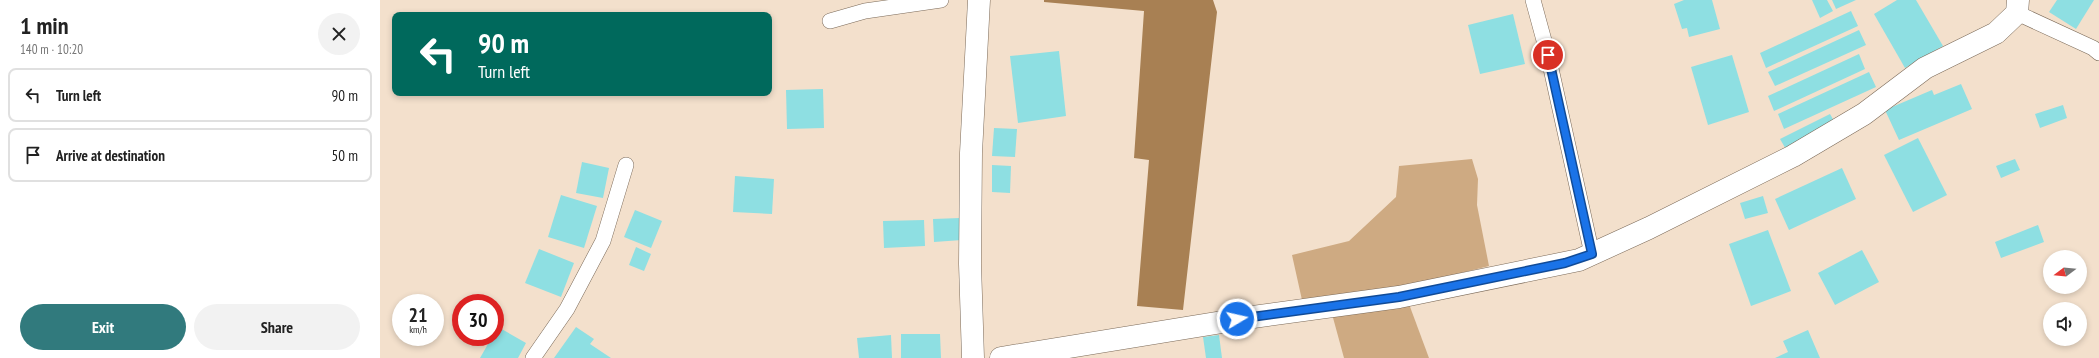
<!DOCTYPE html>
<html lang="en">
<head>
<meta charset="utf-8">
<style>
	body { margin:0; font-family:"PT Sans Narrow",sans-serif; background:#f2f2f2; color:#222; height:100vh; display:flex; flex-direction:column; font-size:15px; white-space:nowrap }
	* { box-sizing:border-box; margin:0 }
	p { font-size:13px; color:#767676 }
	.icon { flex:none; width:22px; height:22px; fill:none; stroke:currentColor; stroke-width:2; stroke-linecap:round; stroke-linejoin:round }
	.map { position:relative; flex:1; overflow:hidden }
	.side { display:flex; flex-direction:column; background:#fff; width:380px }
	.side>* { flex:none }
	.banner { position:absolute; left:12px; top:12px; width:380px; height:84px; border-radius:8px; box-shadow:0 2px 6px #0003; background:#00695c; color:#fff; overflow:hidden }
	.needle { width:26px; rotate:254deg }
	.buttons { position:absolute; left:1663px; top:250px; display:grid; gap:8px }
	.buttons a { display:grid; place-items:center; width:44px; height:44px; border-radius:50%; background:#fff; box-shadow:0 2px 6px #0003; font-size:20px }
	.speed { position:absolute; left:12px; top:294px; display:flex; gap:8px; font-size:20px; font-weight:700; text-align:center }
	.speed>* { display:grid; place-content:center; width:52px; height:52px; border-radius:50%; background:#fff; box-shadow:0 2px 6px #0003; line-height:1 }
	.speed small { font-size:10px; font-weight:400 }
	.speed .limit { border:6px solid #d22; background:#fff; color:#111 }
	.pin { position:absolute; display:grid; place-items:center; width:34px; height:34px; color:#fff; margin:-17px; border:2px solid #fff; border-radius:50%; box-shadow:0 1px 4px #0007 }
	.me { position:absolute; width:44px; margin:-22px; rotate:81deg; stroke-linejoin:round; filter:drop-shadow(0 0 3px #0008) }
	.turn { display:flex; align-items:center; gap:14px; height:84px; padding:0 20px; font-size:18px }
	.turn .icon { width:52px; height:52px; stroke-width:2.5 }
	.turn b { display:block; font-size:28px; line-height:34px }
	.round { display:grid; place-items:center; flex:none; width:42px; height:42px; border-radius:21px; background:#f2f2f2 }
	.overview { display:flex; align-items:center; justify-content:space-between; height:68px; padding:0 20px }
	h1 { font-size:24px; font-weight:700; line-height:30px }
	.cta { display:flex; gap:8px; margin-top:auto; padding:8px 20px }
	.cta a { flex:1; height:46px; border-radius:24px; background:#317a7d; color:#fff; font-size:16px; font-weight:700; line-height:46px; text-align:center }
	.cta a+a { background:#f2f2f2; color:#222 }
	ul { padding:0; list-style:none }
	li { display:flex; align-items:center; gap:12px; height:54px; margin:0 8px 6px; padding:0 12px; border:2px solid #e0e0e0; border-radius:8px }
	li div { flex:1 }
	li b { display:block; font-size:15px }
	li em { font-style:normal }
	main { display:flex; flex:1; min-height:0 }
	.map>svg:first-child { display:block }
	.green { fill:#ceaa82 }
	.water { fill:#a88053 }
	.building { fill:#8edfe2 }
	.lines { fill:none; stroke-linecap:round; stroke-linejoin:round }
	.lane-casing { stroke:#7b6a59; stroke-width:16 }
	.street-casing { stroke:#7b6a59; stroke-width:23 }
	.lane { stroke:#fff; stroke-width:15 }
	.street { stroke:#fff; stroke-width:22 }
	.route-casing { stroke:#114b97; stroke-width:10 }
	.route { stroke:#1a73e8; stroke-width:7 }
</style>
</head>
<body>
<main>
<section class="side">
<div class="overview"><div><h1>1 min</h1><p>140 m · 10:20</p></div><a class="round"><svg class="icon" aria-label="close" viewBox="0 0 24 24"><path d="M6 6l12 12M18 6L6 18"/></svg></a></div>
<ul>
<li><svg class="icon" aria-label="left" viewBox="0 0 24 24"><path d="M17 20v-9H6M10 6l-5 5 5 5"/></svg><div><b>Turn left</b></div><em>90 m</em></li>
<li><svg class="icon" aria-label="arrive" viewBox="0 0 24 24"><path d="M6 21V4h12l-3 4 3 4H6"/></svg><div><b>Arrive at destination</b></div><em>50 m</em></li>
</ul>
<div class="cta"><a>Exit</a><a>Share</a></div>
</section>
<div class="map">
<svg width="1719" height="358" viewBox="0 0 1719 358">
	<rect width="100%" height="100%" fill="#f3e0cc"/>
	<g class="green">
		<path d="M1092 159 1098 179 1097 205 1109 266 1037 284 922 300 912 255 969 241 1016 197 1019 166Z"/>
		<path d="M1029 304 1049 358H964L952 314Z"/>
	</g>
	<path class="water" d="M664 0H833L837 12 803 310 757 306 769 160 754 158 764 11 664 2Z"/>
	<g class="building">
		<path d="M1304 0H1332L1340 29 1309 37 1307 28 1302 29 1294 4Z"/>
		<path d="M1432 0H1447L1453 11 1440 18Z"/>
		<path d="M1452 0H1476L1456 9Z"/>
		<path d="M1517 0H1536L1563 46 1525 68 1494 14Z"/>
		<path d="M1677 0H1714L1696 29 1669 12Z"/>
		<path d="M1471 11 1478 26 1386 68 1380 53Z"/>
		<path d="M1133 14 1145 64 1100 74 1088 25Z"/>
		<path d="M1479 30 1486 45 1395 86 1388 72Z"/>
		<path d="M679 51 686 116 638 123 630 56Z"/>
		<path d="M1479 54 1485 69 1394 111 1388 96Z"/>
		<path d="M1352 55 1369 112 1328 125 1311 67Z"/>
		<path d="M1489 72 1496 87 1404 129 1398 114Z"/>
		<path d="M1581 84 1592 109 1519 140 1505 110 1552 90 1554 95Z"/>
		<path d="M443 89 444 128 407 129 406 90Z"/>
		<path d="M1683 105 1687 118 1660 128 1655 114Z"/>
		<path d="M1450 114 1457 126 1407 151 1400 139Z"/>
		<path d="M614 128 637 129 635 157 612 156Z"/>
		<path d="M1538 138 1567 195 1533 212 1504 155Z"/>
		<path d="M1635 159 1640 170 1621 178 1616 166Z"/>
		<path d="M202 162 229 168 223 198 196 193Z"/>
		<path d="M612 165 631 166 630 193 612 192Z"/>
		<path d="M1462 168 1476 199 1409 230 1395 199Z"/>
		<path d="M355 176 394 179 392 214 353 212Z"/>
		<path d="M181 195 217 206 204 248 168 237Z"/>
		<path d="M1383 196 1388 213 1365 219 1360 203Z"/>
		<path d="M255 210 282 221 271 248 244 237Z"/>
		<path d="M580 218 582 240 554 242 553 219Z"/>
		<path d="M544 220 545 246 504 248 503 221Z"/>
		<path d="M1658 225 1664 242 1621 258 1615 242Z"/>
		<path d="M1388 230 1411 291 1371 306 1349 244Z"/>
		<path d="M256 247 271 254 264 271 249 265Z"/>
		<path d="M159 249 194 263 181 297 145 283Z"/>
		<path d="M1482 250 1499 282 1455 305 1438 273Z"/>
		<path d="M118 327 146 343 138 358H100L112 337H115Z"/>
		<path d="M196 327 214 339 210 344 231 358H174Z"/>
		<path d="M1428 330 1440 358H1395L1408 352 1403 341Z"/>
		<path d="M521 334H560L561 358H521Z"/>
		<path d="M511 335 512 358H479L477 338Z"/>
		<path d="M839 335 842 358H826L823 337Z"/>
	</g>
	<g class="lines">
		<g class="lane-casing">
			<g id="lane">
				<path d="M1153 0 1168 55 1212 254"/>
				<path d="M1637 13 1713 48 1719 53"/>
				<path d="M450 21 485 11 561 0"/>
				<path d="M153 358 187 309 223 241 246 165"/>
			</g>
		</g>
		<g class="street-casing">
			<g id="street">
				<path d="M593 358 590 264 591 153 599 0"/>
				<path d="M621 358 873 317 1019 297 1199 260 1269 228 1413 156 1484 114 1545 68 1616 33 1637 13 1638 0"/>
			</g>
		</g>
		<use href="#lane" class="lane"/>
		<use href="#street" class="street"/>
	</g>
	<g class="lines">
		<g class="route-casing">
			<path id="route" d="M857 319 1019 297 1185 263 1212 254 1168 55"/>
		</g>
		<use href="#route" class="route"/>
	</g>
</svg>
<div class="buttons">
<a><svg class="needle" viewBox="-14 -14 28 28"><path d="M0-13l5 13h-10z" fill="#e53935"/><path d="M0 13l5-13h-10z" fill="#767676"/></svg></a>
<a><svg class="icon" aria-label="sound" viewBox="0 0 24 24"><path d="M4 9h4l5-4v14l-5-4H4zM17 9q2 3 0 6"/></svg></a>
</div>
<div class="speed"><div>21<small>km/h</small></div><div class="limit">30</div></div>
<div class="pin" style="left:1168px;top:55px;background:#d93025"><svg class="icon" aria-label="arrive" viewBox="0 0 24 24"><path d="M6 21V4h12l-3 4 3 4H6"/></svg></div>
<svg class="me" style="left:857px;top:319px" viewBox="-20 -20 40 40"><circle r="17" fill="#1a73e8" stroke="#fff" stroke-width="3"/><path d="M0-11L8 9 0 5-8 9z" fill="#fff"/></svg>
<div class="banner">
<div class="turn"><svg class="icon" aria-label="left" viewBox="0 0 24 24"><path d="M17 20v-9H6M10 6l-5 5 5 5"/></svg><div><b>90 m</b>Turn left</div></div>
</div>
</div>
</main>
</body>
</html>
